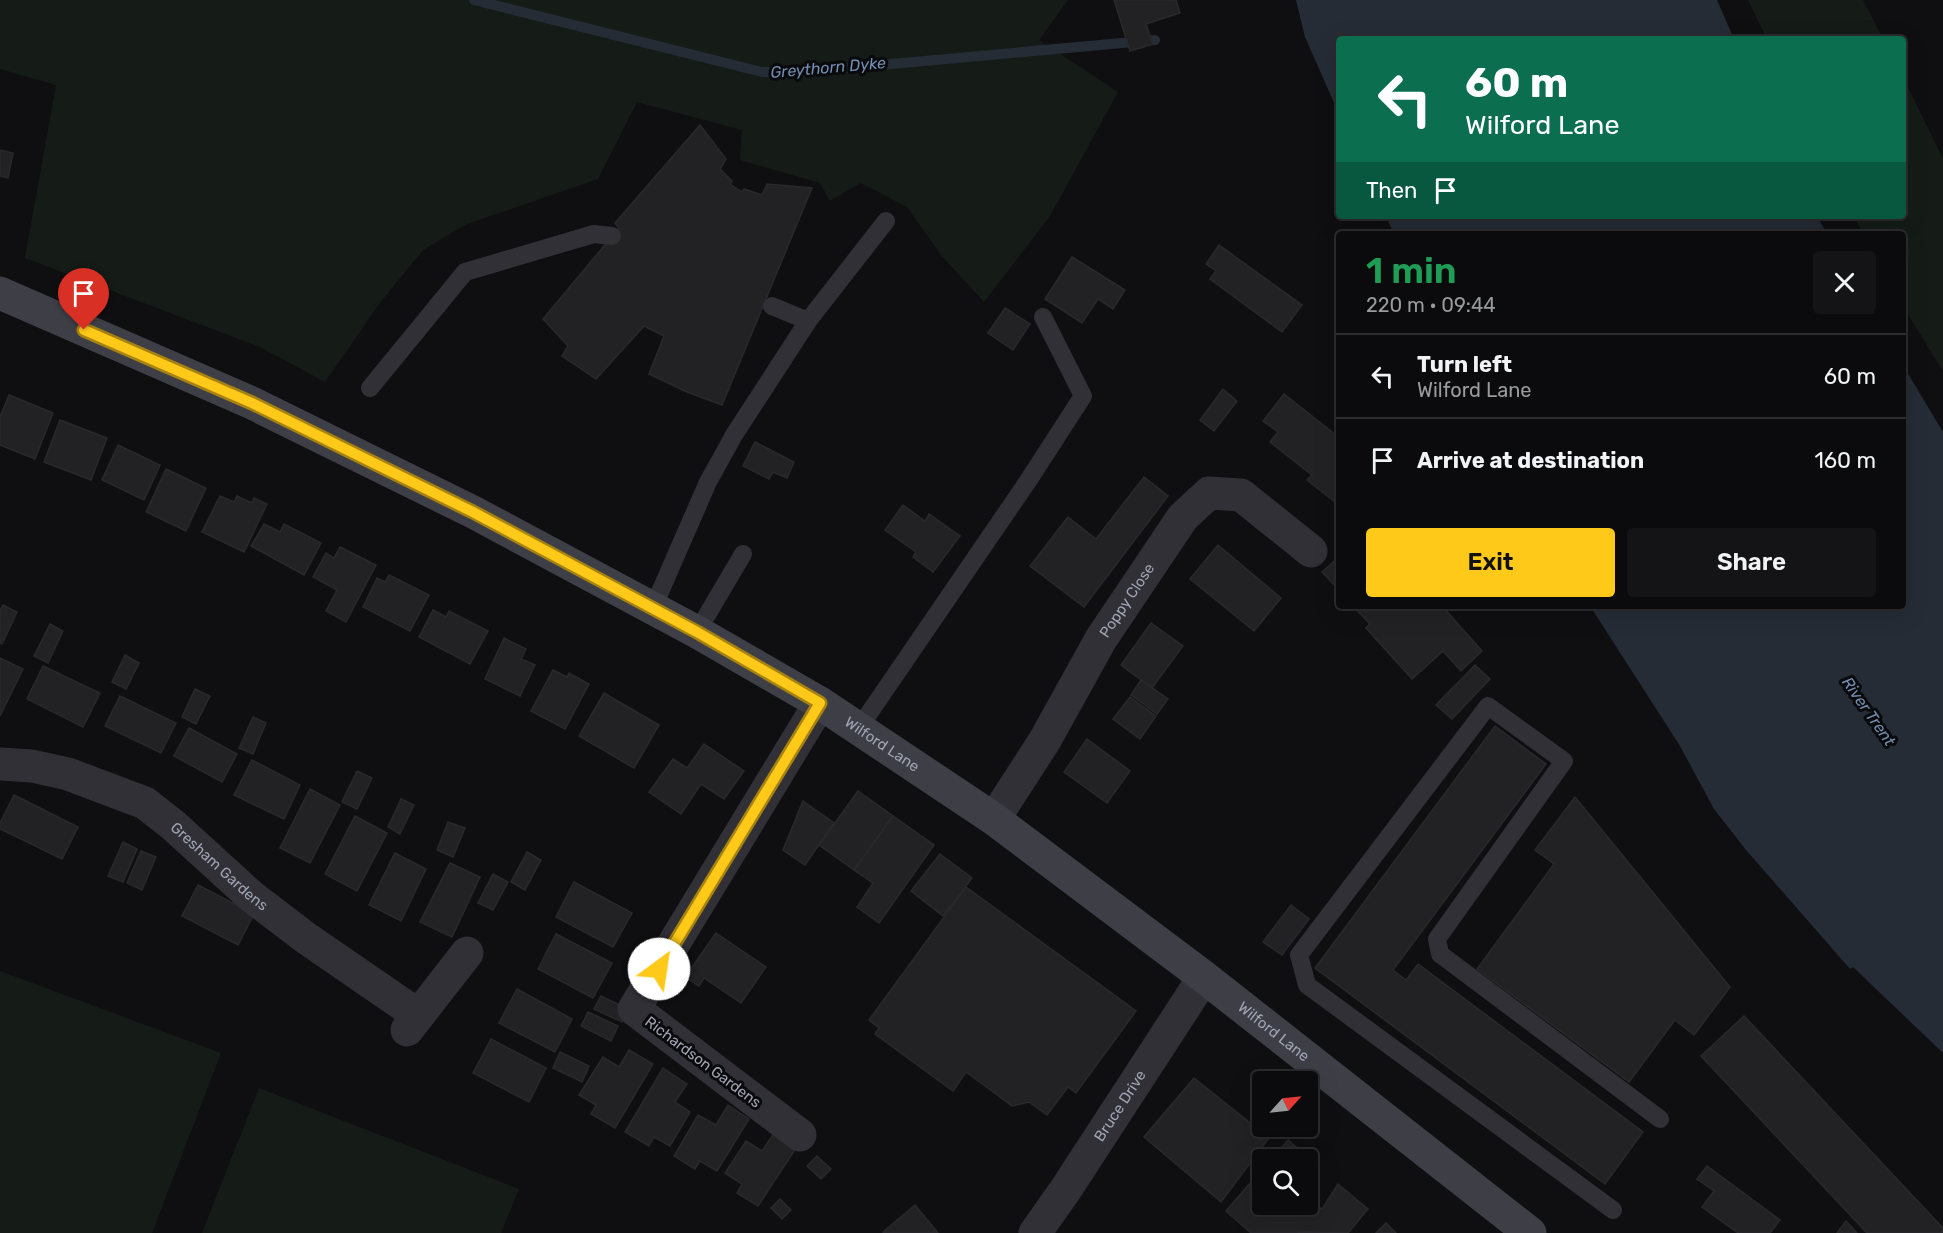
<!DOCTYPE html>
<html lang="en">
<head>
<meta charset="utf-8">
<style>
	body { margin:0; font-family:Rubik,sans-serif; background:#141416; color:#f1f3f6; height:100vh; display:flex; flex-direction:column; font-size:22px; white-space:nowrap }
	* { box-sizing:border-box; margin:0 }
	p { font-size:20px; color:#9a9b9d }
	.icon { flex:none; width:33px; height:33px; fill:none; stroke:currentColor; stroke-width:2; stroke-linecap:round; stroke-linejoin:round }
	.map { position:relative; flex:1; overflow:hidden }
	.drawer { position:absolute; left:1336px; top:231px; width:570px; height:378px; display:flex; flex-direction:column; background:#0b0b0d; border-radius:6px; box-shadow:0 6px 24px #0002,0 0 0 2px #2b2b2e }
	.drawer>* { flex:none }
	.hud { position:absolute; left:1336px; top:36px; width:570px; height:183px; border-radius:6px; box-shadow:0 6px 24px #0002,0 0 0 2px #2b2b2e; background:#0b6e4f; color:#fff; overflow:hidden }
	.needle { width:39px; rotate:63deg }
	.buttons { position:absolute; left:1252px; top:1071px; display:grid; gap:12px }
	.buttons a { display:grid; place-items:center; width:66px; height:66px; border-radius:6px; background:#0b0b0d; box-shadow:0 6px 24px #0002,0 0 0 2px #2b2b2e; font-size:30px }
	.pin { position:absolute; display:grid; place-items:center; width:51px; height:51px; color:#fff; margin:-62px -26px; border-radius:50% 50% 50% 0; rotate:-45deg; box-shadow:0 0 6px #0007 }
	.pin .icon { rotate:45deg }
	.me { position:absolute; width:66px; margin:-33px; rotate:31deg; stroke-linejoin:round; filter:drop-shadow(0 0 4px #0008) }
	.turn { display:flex; align-items:center; gap:21px; height:126px; padding:0 30px; font-size:27px }
	.turn .icon { width:78px; height:78px; stroke-width:2.5 }
	.turn b { display:block; font-size:42px; line-height:51px }
	.then { display:flex; align-items:center; height:57px; padding:0 30px; background:#0003; gap:12px; font-size:22px }
	.round { display:grid; place-items:center; flex:none; width:63px; height:63px; border-radius:6px; background:#141416 }
	.summary { display:flex; align-items:center; justify-content:space-between; height:102px; padding:0 30px }
	h1 { font-size:36px; font-weight:600; line-height:45px; color:#1e9e55 }
	.action { display:flex; gap:12px; margin-top:auto; padding:12px 30px }
	.action a { flex:1; height:69px; border-radius:6px; background:#ffc919; color:#111; font-size:24px; font-weight:600; line-height:69px; text-align:center }
	.action a+a { background:#141416; color:#f1f3f6 }
	ul { padding:0; list-style:none }
	li { display:flex; align-items:center; gap:18px; height:84px; padding:0 30px; border-top:2px solid #2b2b2e }
	li div { flex:1 }
	li b { display:block; font-size:22px }
	li em { font-style:normal }
	.map>svg:first-child { display:block }
	.green { fill:#151c17 }
	.water { fill:#252c35 }
	.lines { fill:none; stroke-linecap:round; stroke-linejoin:round }
	.stream { stroke:#252c35; stroke-width:10 }
	.building { fill:#222225; stroke:#29292d; stroke-width:1.5 }
	.service { stroke:#303036; stroke-width:18 }
	.minor { stroke:#303036; stroke-width:33 }
	.secondary { stroke:#3e3f46; stroke-width:33 }
	.route-casing { stroke:#a68310; stroke-width:15 }
	.route { stroke:#ffc919; stroke-width:10 }
	.labels { text-anchor:middle; stroke-width:6; stroke-linejoin:round; paint-order:stroke }
	.street-label { font-size:15px; fill:#9fa3b3; stroke:#0a0a0c }
	.water-label { font-size:16px; font-style:italic; fill:#728eb2; stroke:#0a0a0c }
</style>
</head>
<body>
<div class="map">
<svg width="1943" height="1233" viewBox="0 0 1943 1233">
	<rect width="100%" height="100%" fill="#0f0f11"/>
	<g class="green">
		<path d="M0 0H1068L1039 40 1118 92 1050 216 984 302 941 255 907 207 861 183 830 201 820 183 740 160 742 130 637 102 598 179 467 224 423 250 379 304 325 382 260 347 25 258 56 85 0 69Z"/>
		<path d="M1748 0H1863L1883 39H1767Z"/>
		<path d="M1904 79 1943 159V371L1904 308V234H1863L1854 216H1904Z"/>
		<path d="M0 971 221 1053 152 1233H0Z"/>
		<path d="M259 1088 519 1189 501 1233H202Z"/>
	</g>
	<g class="water">
		<path d="M1296 0H1717L1734 39H1340L1339 114 1305 37Z"/>
		<path d="M1386 216H1817L1827 234H1394Z"/>
		<path d="M1904 367 1943 432V1053L1853 967 1850 969 1746 850 1714 809 1680 746 1590 606H1904Z"/>
	</g>
	<g class="lines">
		<path class="stream" d="M474 0 762 72H803L1155 40"/>
	</g>
	<g class="building">
		<path d="M1114 0H1176L1180 13 1146 24 1153 44 1130 51Z"/>
		<path d="M700 125 726 159 720 169 732 181 730 184 742 192 744 189 762 195 767 184 812 188 722 405 687 392 649 374 664 336 644 326 596 379 562 356 568 346 543 319 619 228 615 223Z"/>
		<path d="M0 150 13 153 8 178 0 176Z"/>
		<path d="M1219 245 1302 305 1282 332 1210 279 1216 271 1206 264Z"/>
		<path d="M1072 257 1125 290 1113 309 1098 299 1082 323 1045 299Z"/>
		<path d="M1005 308 1030 324 1013 350 988 333Z"/>
		<path d="M1223 389 1237 401 1214 431 1200 420Z"/>
		<path d="M1284 394 1340 438V506L1307 480 1312 475 1270 442 1278 432 1263 421Z"/>
		<path d="M9 395 53 413 35 459 0 445V417Z"/>
		<path d="M60 420 107 438 91 480 44 462Z"/>
		<path d="M755 442 794 462 787 478 773 472 769 479 743 466Z"/>
		<path d="M118 445 160 465 144 500 102 480Z"/>
		<path d="M166 469 206 488 186 531 146 512Z"/>
		<path d="M1144 477 1168 496 1084 607 1030 566 1068 517 1096 539Z"/>
		<path d="M220 496 234 502 237 496 252 503 254 498 267 504 244 552 202 532Z"/>
		<path d="M903 505 925 521 929 514 960 536 933 572 913 557 916 552 885 530Z"/>
		<path d="M264 524 280 532 284 524 321 543 304 575 251 546Z"/>
		<path d="M1218 545 1281 598 1254 631 1190 579Z"/>
		<path d="M340 547 376 565 346 622 326 611 337 590 313 577 326 553 334 558Z"/>
		<path d="M1340 556V591L1322 572Z"/>
		<path d="M389 575 429 595 410 631 363 607 377 578 385 582Z"/>
		<path d="M3 605 17 612 2 644 0 643V611Z"/>
		<path d="M1353 606H1442L1482 651 1461 671 1443 651 1412 679 1366 628 1370 624Z"/>
		<path d="M433 610 446 617 449 611 488 631 470 664 419 637Z"/>
		<path d="M1151 623 1183 646 1152 688 1121 665Z"/>
		<path d="M50 624 63 631 48 663 34 656Z"/>
		<path d="M504 638 526 649 521 659 535 665 520 696 485 679Z"/>
		<path d="M125 655 139 663 126 689 112 682Z"/>
		<path d="M0 658 23 669 0 716Z"/>
		<path d="M1475 665 1490 679 1452 719 1436 705Z"/>
		<path d="M43 666 100 693 83 727 27 699Z"/>
		<path d="M553 670 567 677 569 673 589 684 565 729 531 711Z"/>
		<path d="M1141 680 1168 699 1157 714 1131 695Z"/>
		<path d="M195 689 210 696 196 724 182 717Z"/>
		<path d="M604 693 659 725 634 768 579 736Z"/>
		<path d="M120 696 176 723 161 753 105 726Z"/>
		<path d="M1130 697 1156 716 1140 739 1113 719Z"/>
		<path d="M253 717 266 723 253 754 239 748Z"/>
		<path d="M1495 726 1546 764 1393 970 1406 980 1418 964 1643 1132 1605 1184 1315 968Z"/>
		<path d="M189 728 237 754 222 782 174 756Z"/>
		<path d="M1087 739 1130 771 1107 803 1064 772Z"/>
		<path d="M704 744 744 771 724 799 701 784 681 814 649 792 673 759 687 768Z"/>
		<path d="M252 760 300 785 284 819 234 795Z"/>
		<path d="M357 771 372 778 357 809 342 802Z"/>
		<path d="M310 789 340 805 310 863 280 848Z"/>
		<path d="M858 791 893 816 854 870 819 845Z"/>
		<path d="M14 795 78 827 62 859 0 829V823Z"/>
		<path d="M1575 797 1730 987 1694 1035 1675 1020 1629 1082 1477 969 1554 864 1535 850Z"/>
		<path d="M401 799 414 805 400 834 388 827Z"/>
		<path d="M803 801 834 823 805 865 783 850Z"/>
		<path d="M355 816 387 833 357 891 325 874Z"/>
		<path d="M893 816 934 845 879 923 857 907 873 883 854 870Z"/>
		<path d="M448 822 465 828 453 857 437 850Z"/>
		<path d="M123 842 137 849 123 882 108 876Z"/>
		<path d="M141 851 156 857 142 890 127 883Z"/>
		<path d="M527 852 541 860 525 890 511 882Z"/>
		<path d="M395 853 426 869 401 921 369 905Z"/>
		<path d="M940 854 972 878 943 916 911 891Z"/>
		<path d="M450 863 480 877 452 937 420 922Z"/>
		<path d="M493 874 508 882 493 910 478 903Z"/>
		<path d="M574 882 632 913 613 947 556 917Z"/>
		<path d="M198 885 254 914 238 945 182 916Z"/>
		<path d="M966 887 1136 1011 1076 1093 1068 1087 1047 1115 1029 1102 1012 1106 966 1072 953 1091 875 1034 879 1028 869 1020Z"/>
		<path d="M1291 905 1309 919 1282 955 1263 942Z"/>
		<path d="M716 933 766 967 741 1003 704 978 699 986 685 977Z"/>
		<path d="M556 934 612 963 593 998 538 969Z"/>
		<path d="M517 989 572 1019 555 1052 499 1023Z"/>
		<path d="M601 996 628 1009 622 1022 594 1009Z"/>
		<path d="M588 1012 618 1026 611 1041 581 1026Z"/>
		<path d="M1744 1016 1943 1228V1233H1867L1701 1056Z"/>
		<path d="M491 1039 546 1068 529 1102 473 1073Z"/>
		<path d="M629 1050 653 1064 615 1128 591 1114 596 1105 579 1095 603 1057 619 1067Z"/>
		<path d="M560 1052 589 1066 582 1082 553 1068Z"/>
		<path d="M663 1068 687 1084 675 1102 690 1112 670 1146 654 1137 649 1146 625 1132Z"/>
		<path d="M1194 1078 1269 1138 1221 1202 1144 1137Z"/>
		<path d="M728 1105 749 1119 717 1171 700 1161 695 1169 674 1156 698 1115 716 1125Z"/>
		<path d="M776 1130 798 1145 758 1206 737 1193 742 1184 725 1173 746 1141 762 1151Z"/>
		<path d="M1288 1140 1317 1165 1308 1178V1160H1271Z"/>
		<path d="M817 1156 831 1169 821 1179 807 1166Z"/>
		<path d="M1707 1166 1780 1220 1770 1233H1738L1702 1207 1714 1191 1697 1179Z"/>
		<path d="M1263 1168V1204H1308V1200L1322 1209 1338 1184 1368 1209 1348 1233 1299 1232 1297 1233H1251L1226 1211Z"/>
		<path d="M780 1199 791 1210 782 1219 771 1208Z"/>
		<path d="M915 1205 938 1233H884L883 1232Z"/>
		<path d="M1846 1221 1857 1233H1837Z"/>
		<path d="M1386 1223 1396 1233H1376Z"/>
	</g>
	<g class="lines">
		<g class="service">
			<path d="M808 321 886 221"/>
			<path d="M370 388 465 272 594 234 612 236"/>
			<path d="M653 608 708 482 734 435 808 321 772 306"/>
			<path d="M697 632 743 554"/>
			<path d="M859 728 1028 481 1083 396 1043 317"/>
			<path d="M1613 1210 1307 985 1299 955 1488 706 1564 761 1437 939 1440 954 1660 1119"/>
		</g>
		<g class="minor">
			<path id="s1" d="M0 764 32 766 68 774 145 803 173 825 251 896 306 938 418 1015"/>
			<path id="s2" d="M994 819 1045 740 1101 639 1183 517 1209 493 1241 495 1311 551"/>
			<path d="M407 1030 467 953"/>
			<path d="M800 1135 634 1009 820 703"/>
			<path id="s3" d="M1035 1233 1066 1189 1204 977"/>
		</g>
		<path class="secondary" id="s4" d="M0 293 252 403 473 512 697 632 820 703 994 819 1204 977 1530 1233"/>
	</g>
	<g class="lines">
		<g class="route-casing">
			<path id="route" d="M84 330 252 403 473 512 697 632 820 703 659 969"/>
		</g>
		<use href="#route" class="route"/>
	</g>
	<g class="labels">
		<g class="street-label">
			<text dy="5" stroke="none"><textPath href="#s2" startOffset="256">Poppy Close</textPath></text>
			<text dy="5" stroke="none"><textPath href="#s4" startOffset="992">Wilford Lane</textPath></text>
			<text dy="5" stroke="none"><textPath href="#s1" startOffset="249">Gresham Gardens</textPath></text>
			<text dy="5" stroke="none"><textPath href="#s4" startOffset="1478">Wilford Lane</textPath></text>
			<text transform="translate(703 1062) rotate(37)" y="5">Richardson Gardens</text>
			<text dy="5" stroke="none"><textPath href="#s3" startOffset="153">Bruce Drive</textPath></text>
		</g>
		<g class="water-label">
			<text transform="translate(828 67) rotate(-5)" y="6">Greythorn Dyke</text>
			<text transform="translate(1869 711) rotate(55)" y="6">River Trent</text>
		</g>
	</g>
</svg>
<div class="buttons">
<a><svg class="needle" viewBox="-14 -14 28 28"><path d="M0-13l5 13h-10z" fill="#e53935"/><path d="M0 13l5-13h-10z" fill="#9a9b9d"/></svg></a>
<a><svg class="icon" aria-label="search" viewBox="0 0 24 24"><circle cx="10" cy="10" r="6"/><path d="M15 15l6 6"/></svg></a>
</div>
<div class="pin" style="left:84px;top:330px;background:#d93025"><svg class="icon" aria-label="arrive" viewBox="0 0 24 24"><path d="M6 21V4h12l-3 4 3 4H6"/></svg></div>
<svg class="me" style="left:659px;top:969px" viewBox="-20 -20 40 40"><circle r="19" fill="#fff"/><path d="M0-13L10 11 0 6-10 11z" fill="#ffc919"/></svg>
<div class="hud">
<div class="turn"><svg class="icon" aria-label="left" viewBox="0 0 24 24"><path d="M17 20v-9H6M10 6l-5 5 5 5"/></svg><div><b>60 m</b>Wilford Lane</div></div>
<div class="then">Then<svg class="icon" aria-label="arrive" viewBox="0 0 24 24"><path d="M6 21V4h12l-3 4 3 4H6"/></svg></div>
</div>
<section class="drawer">
<div class="summary"><div><h1>1 min</h1><p>220 m · 09:44</p></div><a class="round"><svg class="icon" aria-label="close" viewBox="0 0 24 24"><path d="M6 6l12 12M18 6L6 18"/></svg></a></div>
<ul>
<li><svg class="icon" aria-label="left" viewBox="0 0 24 24"><path d="M17 20v-9H6M10 6l-5 5 5 5"/></svg><div><b>Turn left</b><p>Wilford Lane</p></div><em>60 m</em></li>
<li><svg class="icon" aria-label="arrive" viewBox="0 0 24 24"><path d="M6 21V4h12l-3 4 3 4H6"/></svg><div><b>Arrive at destination</b></div><em>160 m</em></li>
</ul>
<div class="action"><a>Exit</a><a>Share</a></div>
</section>
</div>
</body>
</html>
